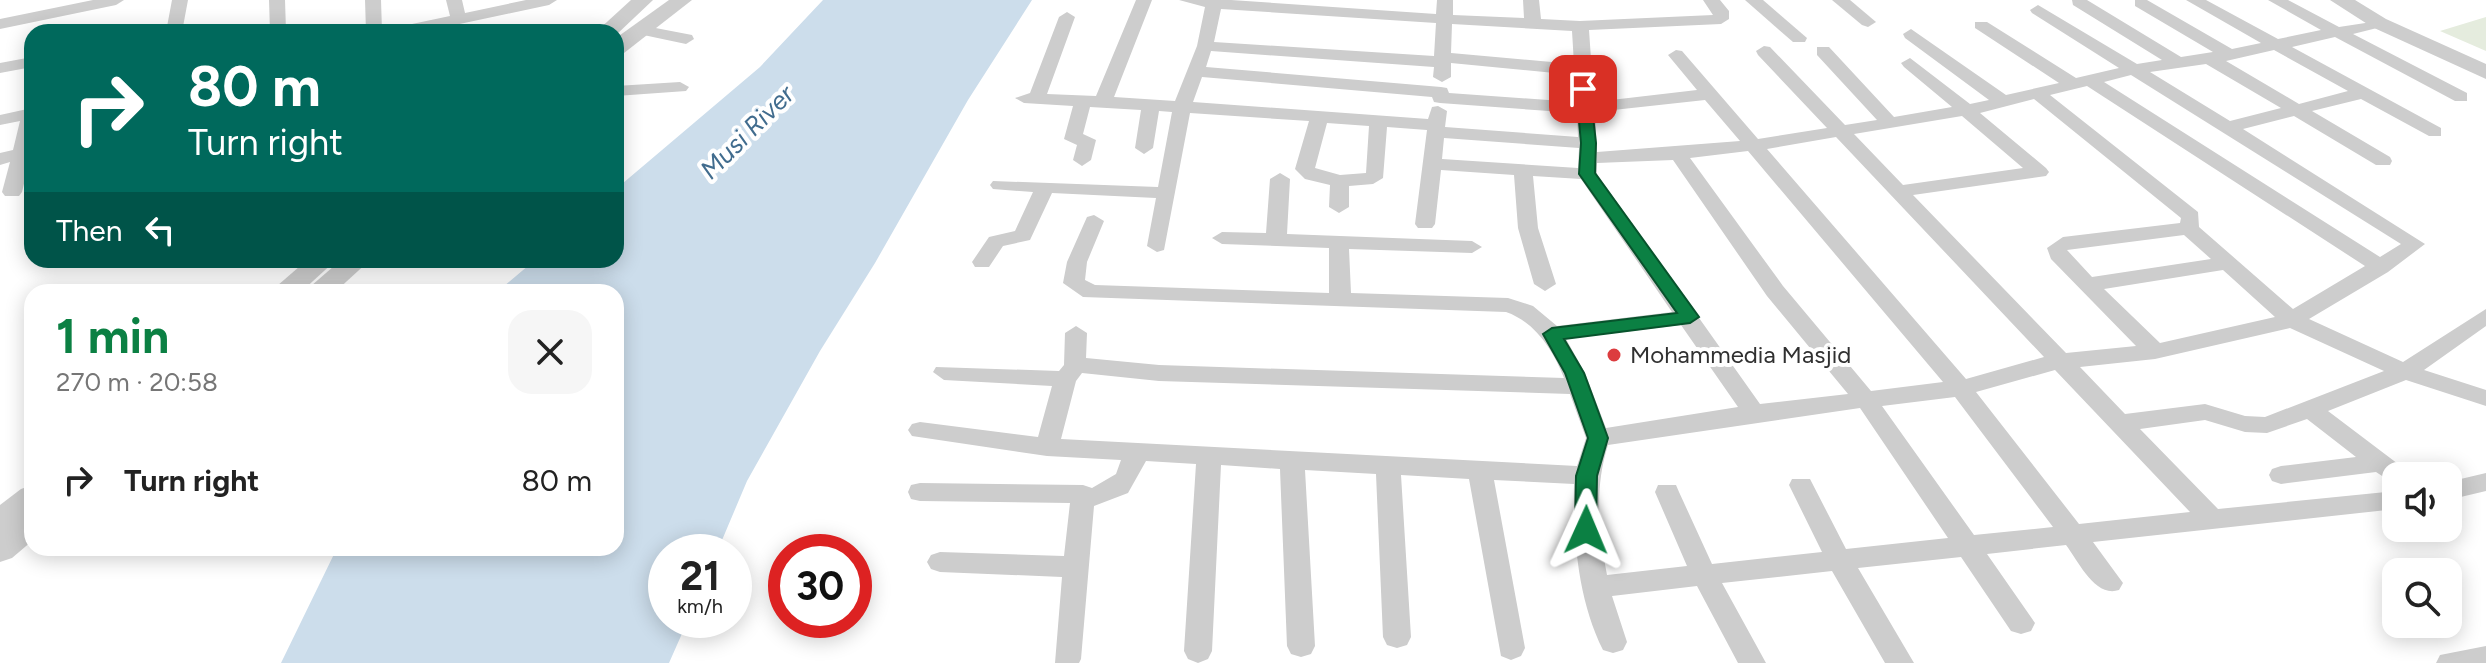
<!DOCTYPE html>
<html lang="en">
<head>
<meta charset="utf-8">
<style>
	body { margin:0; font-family:Figtree,sans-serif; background:#f6f6f6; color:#222; height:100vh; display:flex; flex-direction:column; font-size:30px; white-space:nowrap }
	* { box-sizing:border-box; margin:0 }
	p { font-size:26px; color:#767676 }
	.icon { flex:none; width:44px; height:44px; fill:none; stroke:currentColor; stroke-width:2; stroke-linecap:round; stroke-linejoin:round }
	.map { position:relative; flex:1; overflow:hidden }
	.details { position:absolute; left:24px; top:284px; width:600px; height:272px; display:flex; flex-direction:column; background:#fff; border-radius:24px; box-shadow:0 4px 20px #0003 }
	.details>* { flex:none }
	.top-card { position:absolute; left:24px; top:24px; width:600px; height:244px; border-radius:24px; box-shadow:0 4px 20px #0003; background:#00695c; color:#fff; overflow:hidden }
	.controls { position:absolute; left:2382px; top:462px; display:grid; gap:16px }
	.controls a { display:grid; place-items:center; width:80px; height:80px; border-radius:16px; background:#fff; box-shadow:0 4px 20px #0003; font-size:40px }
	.speed { position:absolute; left:648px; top:534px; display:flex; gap:16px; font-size:40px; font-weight:700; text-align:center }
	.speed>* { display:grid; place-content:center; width:104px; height:104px; border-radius:50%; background:#fff; box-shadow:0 4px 20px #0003; line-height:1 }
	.speed small { font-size:20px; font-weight:400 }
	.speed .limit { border:12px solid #d22; background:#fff; color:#111 }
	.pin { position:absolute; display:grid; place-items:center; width:68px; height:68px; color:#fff; margin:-34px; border-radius:16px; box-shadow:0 4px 12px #0006 }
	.me { position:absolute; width:88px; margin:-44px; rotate:1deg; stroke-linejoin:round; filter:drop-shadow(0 0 6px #0008) }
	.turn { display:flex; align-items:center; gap:28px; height:168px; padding:0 32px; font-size:36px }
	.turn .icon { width:104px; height:104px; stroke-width:2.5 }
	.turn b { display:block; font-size:56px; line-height:68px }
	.then { display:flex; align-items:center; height:76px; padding:0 32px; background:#0003; gap:16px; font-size:30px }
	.round { display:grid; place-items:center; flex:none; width:84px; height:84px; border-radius:24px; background:#f6f6f6 }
	.head { display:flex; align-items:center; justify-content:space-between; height:136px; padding:0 32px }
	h1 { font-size:48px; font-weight:700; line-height:60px; color:#0b8043 }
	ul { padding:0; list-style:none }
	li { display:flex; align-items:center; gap:24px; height:120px; padding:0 32px }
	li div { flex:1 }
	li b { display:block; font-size:30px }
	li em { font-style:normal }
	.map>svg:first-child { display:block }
	.green { fill:#e5ecde }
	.water { fill:#ccddeb }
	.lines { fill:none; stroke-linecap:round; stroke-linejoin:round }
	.minor { fill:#cdcdcd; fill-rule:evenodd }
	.tertiary { fill:#cdcdcd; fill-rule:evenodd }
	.route { fill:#0b8043; stroke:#07532c; stroke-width:2 }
	.poi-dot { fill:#dc3c3f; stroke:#fff; stroke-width:3 }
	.labels { text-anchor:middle; stroke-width:8; stroke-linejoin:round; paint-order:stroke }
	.poi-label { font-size:24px; fill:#303030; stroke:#fff; text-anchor:start }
	.water-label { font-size:26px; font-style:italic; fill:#416c8e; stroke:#fff }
</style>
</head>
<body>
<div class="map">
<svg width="2486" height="663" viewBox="0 0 2486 663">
	<rect width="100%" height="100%" fill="#fff"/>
	<path class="green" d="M2486 17V51L2440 31Z"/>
	<path class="water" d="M823 0H1032L968 100 875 263 820 351 747 481 717 552H666V620H688L669 663H281L337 548H616V292H497L535 260H616V189L760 67Z"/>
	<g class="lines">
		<g class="minor">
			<path d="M93 0H124L116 5 0 29V19Z"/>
			<path d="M172 0H188L182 32H166Z"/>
			<path d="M269 0H285L286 32H270Z"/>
			<path d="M365 0H381L382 32H366Z"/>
			<path d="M446 0H462L465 13 526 0H557L549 5 422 32H391L393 28 450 16Z"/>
			<path d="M1136 0H1152L1114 97 1175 101 1197 46 1205 7 1179 0H1231L1436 14 1437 0H1453V15L1524 18 1523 0H1539L1541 19 1580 21 1713 15 1703 0H1720L1729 11V19L1721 24 1589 30 1594 102 1697 90 1668 55 1676 50 1682 51 1758 139 1827 128 1758 55 1756 51 1764 46 1770 47 1845 125 1877 120 1817 55V47H1829L1894 117 1952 107 1904 67 1901 63 1910 58 1970 104 1989 100 1905 38 1903 34 1911 29 2006 95 2059 83 1975 28V22H1987L2076 78 2119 68 2032 13 2030 10 2038 5 2137 64 2162 60 2073 5 2072 0H2087L2181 57 2213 52 2135 6V0H2147L2232 49 2261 43 2186 0H2206L2278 39 2321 30 2268 0H2288L2339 27 2385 20V26L2353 34 2467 93V101H2455L2335 37 2292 47 2441 128V136H2429L2361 99 2312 111 2390 157 2392 161 2390 165H2376L2294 116 2243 129 2425 244 2388 272 2309 319 2403 362 2486 309V326L2424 370 2486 390V406L2406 380 2328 411 2406 470 2409 476H2396V485L2376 472 2281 484 2272 481 2269 475 2272 469 2281 466 2356 457 2307 419 2267 433 2245 432 2205 420 2140 429 2218 509 2396 491V509L2093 542 2123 583 2119 590C2095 598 2079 562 2066 545L1987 554 2035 623 2031 631 2021 634 2011 631 1961 557 1858 568 1914 663H1885L1832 571 1722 583 1766 663H1738L1697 586 1612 596 1627 642 1623 650 1613 653 1603 650C1578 600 1573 539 1574 484L1494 480 1525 648 1521 656 1511 660 1501 656 1469 479 1401 475 1411 637 1407 645 1397 648 1387 645 1383 637 1376 474 1305 470 1315 646 1311 654 1301 657 1291 654 1287 646 1280 469 1221 465 1212 651 1208 659 1198 663 1188 659 1184 651 1196 464 1146 461 1128 493 1094 506 1081 659 1079 663H1055L1062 577 940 572 931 569 927 562 931 555 940 552 1064 556 1070 503 920 501 911 499 908 492 911 485 920 483 1083 485 1092 488 1116 474 1121 460 1047 456 912 436 908 430 912 424 920 422 1038 437 1052 386 944 380 933 372 936 367 1059 371 1064 365 1065 333 1076 326 1087 333 1086 358 1159 365 1564 378C1553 350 1535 322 1506 312L1083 297 1063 283 1067 262 1087 217 1094 215 1104 221 1087 262 1085 280 1095 285 1329 293V248L1222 244 1212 238 1222 232 1266 233 1270 179 1280 173 1290 179 1287 234 1472 241 1482 247 1472 253 1349 249 1351 293 1508 298 1533 306 1557 326 1672 312 1581 179 1533 176 1538 228 1556 284 1545 291 1534 284 1518 228 1514 175 1441 170 1435 224 1432 228H1418L1415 224 1427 130 1387 127 1383 178 1373 184 1349 186V207L1339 213 1329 207 1330 185 1305 179 1295 169 1309 121 1190 113 1164 250 1157 252 1147 246 1156 198 1052 193 1030 240 1003 246 989 267H975L972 262 989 237 1015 231 1033 192 993 189 990 185 993 181 1158 187 1172 112 1159 111 1153 148 1144 154 1135 148 1141 110 1090 107 1083 134 1096 140 1091 160 1082 166 1073 160 1077 145 1064 139 1073 106 1024 103 1015 98 1030 93 1059 17 1067 12 1075 17 1047 94 1096 96ZM1221 9 1436 23 1434 56 1214 42ZM1452 24 1572 31 1574 64 1451 53ZM2274 50 2348 91 2299 104 2226 61ZM1211 51 1434 67 1433 77 1442 82 1451 77V63L1575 75 1576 102 1449 93 1447 88 1441 87 1206 67ZM2206 64 2281 108 2230 121 2150 72ZM2131 75 2401 244 2380 257 2104 82ZM1202 77 1432 97 1434 102 1440 103 1577 113 1578 137 1445 127 1447 111 1438 106 1432 107 1428 119 1193 102ZM2087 86 2365 266 2293 309 2199 227 2198 212 2050 95ZM2034 99 2181 218 2180 223 2063 237 2047 248 2051 259 2136 346 2066 353 1913 195 2046 176 2049 172 2046 168 1980 113ZM1705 100 1740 141 1597 152 1595 112ZM1962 116 2023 168 1903 185 1854 134ZM1327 123 1369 126 1366 173 1340 175 1315 168ZM1836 137 2044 357 1966 379 1767 149ZM1444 138 1579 148 1578 168 1442 159ZM1748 151 1943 382 1871 391 1783 286 1690 158ZM1673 160 1767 296 1848 394 1760 404 1597 174V163ZM2184 235 2211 259 2092 277 2067 250ZM2223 270 2275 317 2160 343 2104 289ZM1681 325 1738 407 1606 428 1585 373 1566 339ZM2290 328 2384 371 2265 417 2245 416 2205 404 2125 414 2080 367 2155 359ZM2055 370 2190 512 2079 524 1976 392ZM1082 373 1159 381 1570 394 1586 438 1577 466 1061 439 1076 381ZM1955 397 2053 527 1974 535 1882 406ZM1860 408 1948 538 1846 549 1810 479H1792L1789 485 1822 552 1712 564 1679 492 1676 485H1658L1655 492 1687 566 1607 575C1599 530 1594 489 1608 445Z"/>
			<path d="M1745 0H1763L1807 38 1805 42H1793Z"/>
			<path d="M1832 0H1850L1876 22 1868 27 1862 25Z"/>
			<path d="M640 25 692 35 694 39 686 44 634 33 632 30Z"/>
			<path d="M32 57V67L0 73V63Z"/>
			<path d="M680 82 689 87 686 91 616 96V86Z"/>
			<path d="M32 108V151L22 192 19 196H5L2 192 10 162 0 165V153L13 150 20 121 0 125V115Z"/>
			<path d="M2486 473V491L2448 500V482Z"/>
			<path d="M2486 646V663H2436L2440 655Z"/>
		</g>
		<g class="tertiary">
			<path d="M631 0H653L616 35V32H596Z"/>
			<path d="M669 0H692L624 53 616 54V38Z"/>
			<path d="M2330 0H2355L2386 19 2486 64V79L2372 27Z"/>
			<path d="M307 260H336L301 292H270Z"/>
			<path d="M341 260H370L335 292H304Z"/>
			<path d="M32 485V541L12 558 0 562V505L21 489Z"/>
		</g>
	</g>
	<path class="route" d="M1583 84 1590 89 1596 143 1595 173 1699 317 1690 323 1564 339 1584 373 1608 438 1597 476 1596 530 1586 538 1575 530 1576 476 1588 438 1565 373 1543 334 1552 328 1677 313 1579 174 1581 143 1576 89Z"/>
	<circle class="poi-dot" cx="1614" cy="355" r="8"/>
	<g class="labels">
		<g class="poi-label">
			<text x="1630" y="363">Mohammedia Masjid</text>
		</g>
		<g class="water-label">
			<text transform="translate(747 132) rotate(-45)" y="9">Musi River</text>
		</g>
	</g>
</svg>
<div class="controls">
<a><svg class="icon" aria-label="sound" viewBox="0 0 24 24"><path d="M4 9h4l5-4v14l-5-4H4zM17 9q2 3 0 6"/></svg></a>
<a><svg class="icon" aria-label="search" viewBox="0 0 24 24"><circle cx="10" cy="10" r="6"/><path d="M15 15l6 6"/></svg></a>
</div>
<div class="speed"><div>21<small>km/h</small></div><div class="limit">30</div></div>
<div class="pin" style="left:1583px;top:89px;background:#d93025"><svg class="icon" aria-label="arrive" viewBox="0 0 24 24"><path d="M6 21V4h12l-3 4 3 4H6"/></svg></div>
<svg class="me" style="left:1586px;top:530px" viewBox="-20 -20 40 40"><path d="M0-17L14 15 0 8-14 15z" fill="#0b8043" stroke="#fff" stroke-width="4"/></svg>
<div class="top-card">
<div class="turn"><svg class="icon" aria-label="right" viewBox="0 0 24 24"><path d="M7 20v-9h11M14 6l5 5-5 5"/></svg><div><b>80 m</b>Turn right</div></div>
<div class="then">Then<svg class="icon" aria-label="left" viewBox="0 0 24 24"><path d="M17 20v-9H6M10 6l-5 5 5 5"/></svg></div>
</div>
<section class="details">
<div class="head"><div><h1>1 min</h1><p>270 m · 20:58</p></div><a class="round"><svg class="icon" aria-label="close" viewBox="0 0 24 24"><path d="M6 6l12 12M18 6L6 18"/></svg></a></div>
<ul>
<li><svg class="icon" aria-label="right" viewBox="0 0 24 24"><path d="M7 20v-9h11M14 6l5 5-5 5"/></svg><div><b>Turn right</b></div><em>80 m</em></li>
</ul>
</section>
</div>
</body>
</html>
